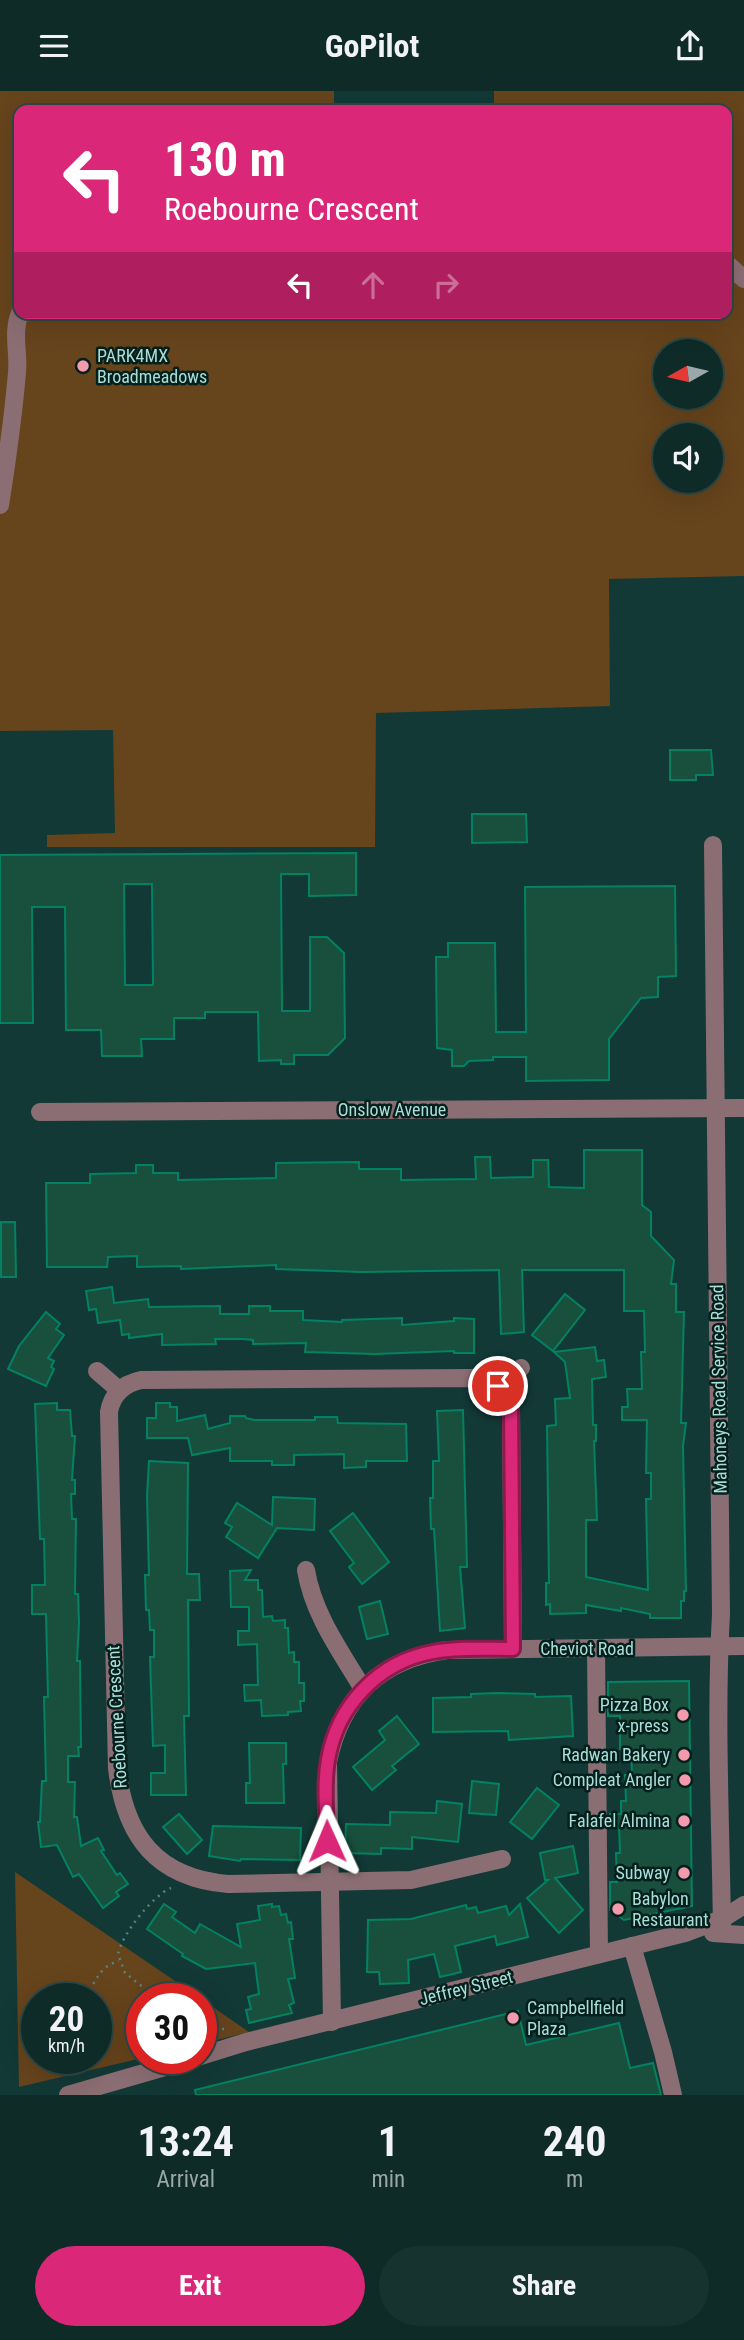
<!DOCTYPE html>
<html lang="en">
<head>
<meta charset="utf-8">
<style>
	body { margin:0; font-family:"Roboto Condensed",sans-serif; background:#173330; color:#f1f3f6; height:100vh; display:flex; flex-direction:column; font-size:26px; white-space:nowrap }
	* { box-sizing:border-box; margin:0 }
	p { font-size:23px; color:#9ba7a8 }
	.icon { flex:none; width:38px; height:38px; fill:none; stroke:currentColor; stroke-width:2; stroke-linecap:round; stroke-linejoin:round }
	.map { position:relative; height:2004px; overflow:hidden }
	.panel { display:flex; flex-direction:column; background:#0e2b28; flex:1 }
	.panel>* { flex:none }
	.hud { position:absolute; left:14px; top:14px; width:718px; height:214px; border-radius:14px; box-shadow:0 7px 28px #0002,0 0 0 2px #2e4745; background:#db2777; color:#fff; overflow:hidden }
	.needle { width:46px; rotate:262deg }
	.controls { position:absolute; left:653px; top:248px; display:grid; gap:14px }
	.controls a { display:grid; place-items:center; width:70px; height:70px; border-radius:50%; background:#0e2b28; box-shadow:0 7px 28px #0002,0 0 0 2px #2e4745; font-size:35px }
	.speed { position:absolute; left:21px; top:1892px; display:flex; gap:14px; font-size:35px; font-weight:700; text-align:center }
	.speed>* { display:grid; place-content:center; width:91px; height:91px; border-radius:50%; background:#0e2b28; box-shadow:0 7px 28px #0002,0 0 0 2px #2e4745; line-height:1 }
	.speed small { font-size:18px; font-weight:400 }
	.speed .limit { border:10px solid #d22; background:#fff; color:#111 }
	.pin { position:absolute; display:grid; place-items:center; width:60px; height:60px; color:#fff; margin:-30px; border:4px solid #fff; border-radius:50%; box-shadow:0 2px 7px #0007 }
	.me { position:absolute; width:77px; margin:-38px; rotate:359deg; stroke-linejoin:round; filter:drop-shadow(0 0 5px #0008) }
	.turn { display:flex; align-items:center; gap:24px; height:147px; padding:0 35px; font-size:32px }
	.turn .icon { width:91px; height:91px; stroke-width:2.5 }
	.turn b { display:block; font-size:49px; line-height:60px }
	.lanes { display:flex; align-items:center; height:66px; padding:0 35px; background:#0003; justify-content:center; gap:35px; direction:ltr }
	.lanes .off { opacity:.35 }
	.eta { display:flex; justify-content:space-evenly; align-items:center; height:119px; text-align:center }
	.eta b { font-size:42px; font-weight:700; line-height:49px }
	.button { display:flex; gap:14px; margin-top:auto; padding:14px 35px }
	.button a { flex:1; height:80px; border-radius:42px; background:#db2777; color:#fff; font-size:28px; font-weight:700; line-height:80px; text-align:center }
	.button a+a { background:#173330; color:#f1f3f6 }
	header { display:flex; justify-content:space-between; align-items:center; height:91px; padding:0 35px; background:#0e2b28; font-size:32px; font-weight:700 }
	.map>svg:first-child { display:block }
	.green { fill:#66441c; fill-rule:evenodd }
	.building { fill:#18503d; stroke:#038261; stroke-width:2; fill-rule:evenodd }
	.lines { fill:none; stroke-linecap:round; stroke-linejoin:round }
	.path { stroke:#56847f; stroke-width:2.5; stroke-dasharray:2 5; stroke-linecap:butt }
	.minor { stroke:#8b6e73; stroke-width:18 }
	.route-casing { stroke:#8e194d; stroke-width:18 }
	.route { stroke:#db2777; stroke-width:12 }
	.poi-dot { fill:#f39aac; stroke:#041f1c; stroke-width:2.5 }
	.labels { text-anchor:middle; stroke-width:5; stroke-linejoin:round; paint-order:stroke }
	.poi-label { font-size:18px; fill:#a9ded7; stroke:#041f1c; text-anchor:end }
	.street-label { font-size:18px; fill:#a9ded7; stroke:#041f1c }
</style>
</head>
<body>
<header><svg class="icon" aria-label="menu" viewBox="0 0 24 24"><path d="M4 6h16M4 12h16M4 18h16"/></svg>GoPilot<svg class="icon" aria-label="share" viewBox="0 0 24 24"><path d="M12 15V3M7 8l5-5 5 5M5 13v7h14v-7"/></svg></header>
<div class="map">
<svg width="744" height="2004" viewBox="0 0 744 2004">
	<rect width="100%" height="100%" fill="#123936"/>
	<g class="green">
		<path d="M0 0H334V19H19V222H726V19H494V0H744V485L609 488 610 615 376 622 375 756H47V744L115 742 113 639 0 640ZM665 261H710V306H665ZM665 345H710V390H665Z"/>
		<path d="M15 1781 200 1907 142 1908V1967L19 1996ZM37 1908H96V1967H37Z"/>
		<path d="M201 1908 249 1941 201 1953Z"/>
	</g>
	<g class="building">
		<path d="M670 659H711L713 684H696V689H670Z"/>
		<path d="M472 723H526L527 751 472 752Z"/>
		<path d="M356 762V804L309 805V783H281L282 920H310V846H327L344 862 345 947 328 964H294V973H281V969L259 970 258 921H205V927H174V948H141L142 965H102L101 939H66L65 816H32L33 932H0V764ZM124 793H152L153 894H125Z"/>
		<path d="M675 795 676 885 658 886V906L641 907 609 948V989L526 990V966H493V969L469 970 464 975H452V959L437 957 436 866H448V852H495L496 941H526L525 796Z"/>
		<path d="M584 1059H642V1114L651 1121V1145L674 1169 671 1193H676V1221H684L681 1332H686L683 1355 686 1500H684V1510H681V1527H650V1523L621 1517V1520L586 1514V1522L550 1523V1513L546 1514V1492H549L547 1335 556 1334 555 1308 570 1307 565 1271 554 1261 595 1256 597 1270 604 1269 606 1286 592 1288 593 1334H596V1350H594L597 1429H586V1486L648 1499 646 1408H651V1382H646L647 1329H622V1316H628L627 1298H642L641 1261H645L644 1220H624V1179H522L524 1241 501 1243 499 1179 361 1181 276 1178V1174L181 1178V1175L137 1176V1165L108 1166 107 1176H47L46 1092H90V1083L136 1082V1074H153V1082H178V1089L276 1087V1072L359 1071V1078H401V1089L476 1088 475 1066H490L491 1087 533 1086V1069H548L549 1096 584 1097Z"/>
		<path d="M1 1131H15L16 1186H1Z"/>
		<path d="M112 1196 114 1212 148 1208 149 1216 220 1215V1223H249V1215H270V1220H303V1229L342 1231V1229L402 1227V1234L454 1230V1227L474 1228V1262H454V1260L375 1263 305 1261 306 1252 253 1253V1249L243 1248H215L216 1253 162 1254V1243L129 1247V1243L122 1244 120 1229 98 1232 96 1218 89 1219 86 1200Z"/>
		<path d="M565 1203 585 1219 553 1260 532 1244Z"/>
		<path d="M46 1221 60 1233 56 1238 64 1244 48 1267 54 1270 51 1276 54 1278 46 1295 8 1278 19 1255Z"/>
		<path d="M57 1312V1319H70L72 1345H75L72 1389H75V1403H71L72 1428H76L75 1503H78L79 1532 77 1570H80L81 1656H78L79 1665H68V1691H75L74 1726H77L81 1755 98 1747 104 1759 101 1760 117 1784 120 1782 128 1793 116 1801 119 1805 103 1817 79 1783 73 1786 57 1754 41 1756 38 1731H40L42 1690H46L44 1606H48L46 1523H32V1494H45L44 1448H40L35 1313Z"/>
		<path d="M156 1312H170V1316H177V1330L205 1324 208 1338 230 1332V1325H245L246 1327 254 1329H315V1326H337L338 1332 406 1333 407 1370H366V1376L344 1377V1363L294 1364V1374H272V1370H230V1357L192 1364 188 1347H147V1327H156Z"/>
		<path d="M463 1319 467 1476H460L465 1537 440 1540 434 1438H431L430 1407H433V1370H439L437 1320Z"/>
		<path d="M149 1370 188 1372 187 1483H199L200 1509H188L189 1625H184L186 1704H151V1682H165V1654L153 1655 150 1566H154V1539H150L149 1519H146L145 1484H149L147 1405Z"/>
		<path d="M273 1406 315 1408 314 1439 277 1437 258 1467 226 1446 232 1436 225 1432 237 1412 272 1434Z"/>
		<path d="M353 1422 389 1471 362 1493 349 1476 354 1472 330 1440Z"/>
		<path d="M251 1479 245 1489H258V1499H262L263 1526 272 1525 273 1530 285 1529V1537H288L289 1562 294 1561V1571H299V1592H304V1610H300L301 1620 288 1621V1624L262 1625 261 1609 245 1610 244 1594H258L257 1553 238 1554V1540H249V1516H231L230 1480Z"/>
		<path d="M380 1510 388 1543 367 1548 359 1516Z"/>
		<path d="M689 1590 692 1815 624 1829 610 1819V1791H617L616 1762H620L619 1736H610V1723H621V1710H626L625 1684H632L631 1657 620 1658V1625H608V1591Z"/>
		<path d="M498 1602 535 1603V1606L571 1605 573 1645 509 1649 508 1640 433 1641V1607L471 1606V1603Z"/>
		<path d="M397 1625 419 1653 392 1675 396 1679 372 1699 353 1676 385 1649 379 1640Z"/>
		<path d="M249 1652H286V1673H283L284 1712H246V1692H250Z"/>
		<path d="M472 1690 499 1693 496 1724 469 1722Z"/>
		<path d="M537 1697 559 1714 532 1748 510 1731Z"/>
		<path d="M437 1710 462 1713 458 1751 412 1746V1758L381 1757V1763L345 1762 346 1733 390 1734V1721L436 1722Z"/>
		<path d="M179 1723 202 1749 187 1763 163 1736Z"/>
		<path d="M213 1735 301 1737 300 1769 241 1768 240 1770 209 1765Z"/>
		<path d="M573 1755 578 1782 555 1787 583 1819 559 1842 527 1807 548 1789H545L540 1762Z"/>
		<path d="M164 1813 176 1821 172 1826 195 1842 200 1833 241 1856 237 1833 260 1829 258 1815 272 1813V1816L279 1815 281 1824 286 1823 288 1832 291 1831 293 1848H289L295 1887 288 1888 294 1912 289 1914 292 1922 249 1932 246 1919 251 1918 248 1906 259 1903 255 1872 206 1878 182 1865 183 1863 147 1838Z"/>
		<path d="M520 1813 528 1846 497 1854 495 1845 455 1855 461 1881 440 1886 434 1863 408 1869 409 1892 380 1893 379 1881H367L368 1829 411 1828 466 1814 467 1818 476 1816 478 1822 506 1815 509 1824Z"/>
		<path d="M518 1920 526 1954 619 1932 630 1977 653 1972 661 2004H196L195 1999Z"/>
	</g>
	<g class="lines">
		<g class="path">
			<path d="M90 1899C97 1886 103 1874 119 1870"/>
			<path d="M158 1908 125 1882 118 1863C122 1843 153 1804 171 1797"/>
			<path d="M201 1938H226"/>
		</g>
		<g class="minor">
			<path d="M726 172 744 188"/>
			<path d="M0 414C7 370 13 327 17 282 19 262 12 241 20 222"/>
			<path d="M713 754 721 1523C715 1630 721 1736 722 1842"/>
			<path d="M40 1021 744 1017"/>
			<path d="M97 1280 119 1299"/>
			<path d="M498 1295 521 1277"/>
			<path d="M306 1479C313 1523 341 1561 363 1598"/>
			<path d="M596 1558 599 1863"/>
			<path d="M502 1768 411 1789 228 1793C157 1787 125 1746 117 1677L109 1321C112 1303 123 1293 141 1289L475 1287C494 1290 505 1297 511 1316L513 1558"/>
			<path d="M713 1842 744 1844"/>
			<path d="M632 1855 663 1961 673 2004"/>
			<path d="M332 1931 328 1671C341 1606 381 1568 447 1559L744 1555"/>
			<path d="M201 1965 246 1951 685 1842 722 1828 744 1814"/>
			<path d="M68 2004 196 1967"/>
		</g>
	</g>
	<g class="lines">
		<g class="route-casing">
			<path id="route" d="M327 1750C327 1724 323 1695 328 1669 337 1615 378 1571 433 1561 459 1556 487 1558 513 1558L511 1316 508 1307 498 1295"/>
		</g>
		<use href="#route" class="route"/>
	</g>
	<g class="poi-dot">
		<circle cx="83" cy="275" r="7"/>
		<circle cx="683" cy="1624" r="7"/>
		<circle cx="684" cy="1664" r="7"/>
		<circle cx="685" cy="1689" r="7"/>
		<circle cx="684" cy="1730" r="7"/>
		<circle cx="684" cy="1782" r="7"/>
		<circle cx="618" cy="1818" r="7"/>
		<circle cx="513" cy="1927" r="7"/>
	</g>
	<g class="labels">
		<g class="poi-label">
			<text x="97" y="271" text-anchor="start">PARK4MX<tspan x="97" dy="21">Broadmeadows</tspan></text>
			<text x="669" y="1620">Pizza Box<tspan x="669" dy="21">x-press</tspan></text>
			<text x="670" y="1670">Radwan Bakery</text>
			<text x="671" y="1695">Compleat Angler</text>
			<text x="670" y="1736">Falafel Almina</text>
			<text x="670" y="1788">Subway</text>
			<text x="632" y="1814" text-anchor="start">Babylon<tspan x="632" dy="21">Restaurant</tspan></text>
			<text x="527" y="1923" text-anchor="start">Campbellfield<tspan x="527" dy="21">Plaza</tspan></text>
		</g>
		<g class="street-label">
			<text x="392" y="1025">Onslow Avenue</text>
			<text transform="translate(719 1298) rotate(-91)" y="6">Mahoneys Road Service Road</text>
			<text x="587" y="1564">Cheviot Road</text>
			<text transform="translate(117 1626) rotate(-93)" y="6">Roebourne Crescent</text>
			<text transform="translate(466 1897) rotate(-14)" y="6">Jeffrey Street</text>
		</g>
	</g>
</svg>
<div class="controls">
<a><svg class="needle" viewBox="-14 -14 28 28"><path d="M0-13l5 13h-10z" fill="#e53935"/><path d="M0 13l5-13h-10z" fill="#9ba7a8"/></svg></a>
<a><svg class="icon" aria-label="sound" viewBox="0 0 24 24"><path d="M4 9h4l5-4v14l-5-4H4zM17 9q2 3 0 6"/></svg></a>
</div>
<div class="speed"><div>20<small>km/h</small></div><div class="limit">30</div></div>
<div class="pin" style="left:498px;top:1295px;background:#d93025"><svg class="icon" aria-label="arrive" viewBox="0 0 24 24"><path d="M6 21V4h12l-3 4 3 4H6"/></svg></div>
<svg class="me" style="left:327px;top:1750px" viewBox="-20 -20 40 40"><path d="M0-17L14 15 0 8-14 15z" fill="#db2777" stroke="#fff" stroke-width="4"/></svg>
<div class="hud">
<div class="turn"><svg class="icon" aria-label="left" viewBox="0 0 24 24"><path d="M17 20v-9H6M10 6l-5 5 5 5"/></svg><div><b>130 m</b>Roebourne Crescent</div></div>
<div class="lanes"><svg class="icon" aria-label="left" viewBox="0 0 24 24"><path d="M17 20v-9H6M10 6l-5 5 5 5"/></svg><svg class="icon off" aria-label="ahead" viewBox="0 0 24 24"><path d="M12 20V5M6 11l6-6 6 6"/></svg><svg class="icon off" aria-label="right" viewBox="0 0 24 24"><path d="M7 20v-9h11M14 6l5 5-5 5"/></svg></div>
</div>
</div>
<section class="panel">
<div class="eta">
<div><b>13:24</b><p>Arrival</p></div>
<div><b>1</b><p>min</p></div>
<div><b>240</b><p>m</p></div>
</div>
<div class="button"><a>Exit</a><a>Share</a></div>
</section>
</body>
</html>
